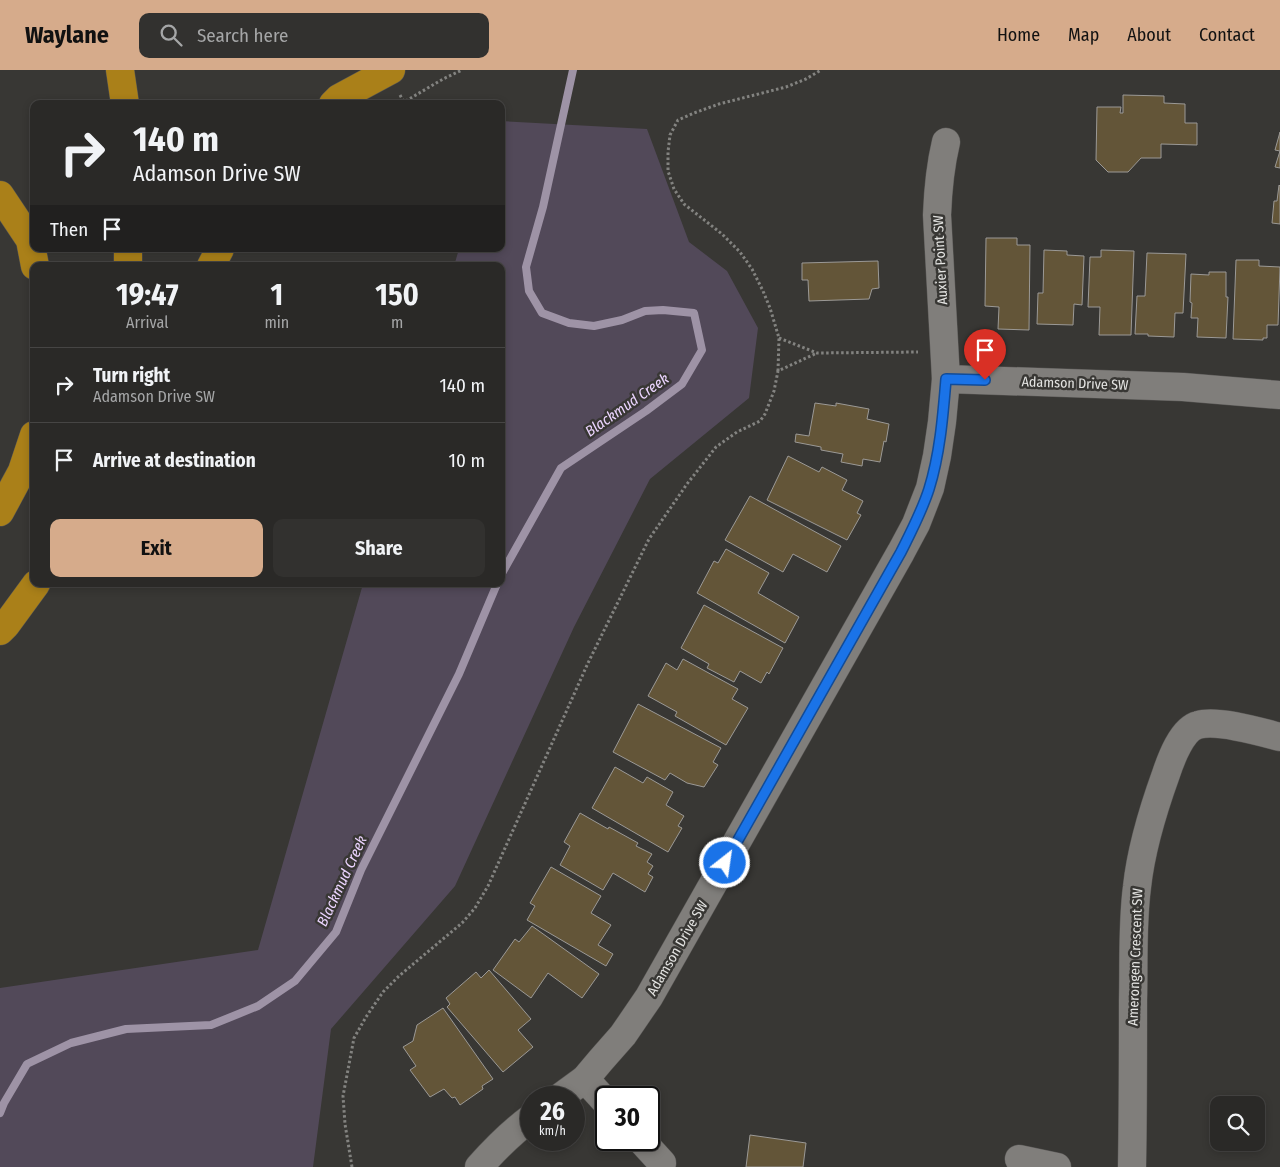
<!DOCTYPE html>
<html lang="en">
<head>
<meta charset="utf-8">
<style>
	body { margin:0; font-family:"Fira Sans Condensed",sans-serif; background:#32312f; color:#f1f3f6; height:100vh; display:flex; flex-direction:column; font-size:19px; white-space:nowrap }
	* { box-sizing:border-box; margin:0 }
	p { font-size:16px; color:#a5a6a7 }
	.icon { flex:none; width:28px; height:28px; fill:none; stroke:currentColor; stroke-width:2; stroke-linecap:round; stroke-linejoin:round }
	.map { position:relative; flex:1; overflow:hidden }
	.side { position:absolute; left:30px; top:192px; width:475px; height:325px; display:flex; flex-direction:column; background:#2a2927; border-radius:10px; box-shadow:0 2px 8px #0003,0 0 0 1px #464544 }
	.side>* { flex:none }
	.guide { position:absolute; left:30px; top:30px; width:475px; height:152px; border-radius:10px; box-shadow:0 2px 8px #0003,0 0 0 1px #464544; background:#2a2927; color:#f1f3f6; overflow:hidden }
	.controls { position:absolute; left:1210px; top:1026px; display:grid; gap:10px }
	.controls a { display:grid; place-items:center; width:55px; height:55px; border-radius:10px; background:#2a2927; box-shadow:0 2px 8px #0003,0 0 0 1px #464544; font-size:25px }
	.speed { position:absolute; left:520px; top:1016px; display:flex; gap:10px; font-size:25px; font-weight:700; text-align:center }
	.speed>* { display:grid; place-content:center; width:65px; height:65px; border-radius:50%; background:#2a2927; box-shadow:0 2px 8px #0003,0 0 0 1px #464544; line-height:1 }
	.speed small { font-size:12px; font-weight:400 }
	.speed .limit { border:2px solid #111; border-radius:8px; background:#fff; color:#111 }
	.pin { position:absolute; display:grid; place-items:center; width:42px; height:42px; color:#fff; margin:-51px -21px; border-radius:50% 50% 50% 0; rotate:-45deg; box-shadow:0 0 5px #0007 }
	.pin .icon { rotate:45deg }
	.me { position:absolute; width:55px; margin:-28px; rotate:30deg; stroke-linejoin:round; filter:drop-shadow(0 0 4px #0008) }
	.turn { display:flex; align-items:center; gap:18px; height:105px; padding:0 20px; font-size:22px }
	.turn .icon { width:65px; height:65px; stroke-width:2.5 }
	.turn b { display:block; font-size:35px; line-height:42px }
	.then { display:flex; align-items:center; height:48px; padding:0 20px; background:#0003; gap:10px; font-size:19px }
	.eta { display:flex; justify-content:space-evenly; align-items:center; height:85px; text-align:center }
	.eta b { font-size:30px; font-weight:700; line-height:35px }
	.primary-button { display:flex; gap:10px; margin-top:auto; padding:10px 20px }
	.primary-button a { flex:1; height:58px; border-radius:10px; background:#d6ab8b; color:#111; font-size:20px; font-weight:700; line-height:58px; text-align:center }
	.primary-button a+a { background:#32312f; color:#f1f3f6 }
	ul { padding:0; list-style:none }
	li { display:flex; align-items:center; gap:15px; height:75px; padding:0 20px; border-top:1px solid #464544 }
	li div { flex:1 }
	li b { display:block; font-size:19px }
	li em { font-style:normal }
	header { display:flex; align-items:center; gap:30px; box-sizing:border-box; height:70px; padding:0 25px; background:#d6ab8b; color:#111 }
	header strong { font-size:24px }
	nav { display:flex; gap:28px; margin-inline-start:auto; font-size:18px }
	.search { width:350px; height:45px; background:#32312f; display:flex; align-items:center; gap:12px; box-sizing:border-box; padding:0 18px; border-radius:10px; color:#a5a6a7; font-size:19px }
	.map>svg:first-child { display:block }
	.green { fill:#524959 }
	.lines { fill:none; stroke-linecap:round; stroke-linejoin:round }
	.stream { stroke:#9e93a6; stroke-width:8 }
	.building { fill:#635538; stroke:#9b9996 }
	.minor-casing { stroke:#565553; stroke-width:29 }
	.highway-casing { stroke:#565553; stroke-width:29 }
	.path { stroke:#838380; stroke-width:3; stroke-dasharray:2.5 2.5; stroke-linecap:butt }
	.minor { stroke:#807e7b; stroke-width:28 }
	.highway { stroke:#aa8019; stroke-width:28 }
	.route-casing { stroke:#114b97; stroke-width:12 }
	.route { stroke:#1a73e8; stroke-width:9 }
	.labels { text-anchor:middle; stroke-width:5; stroke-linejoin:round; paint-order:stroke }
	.street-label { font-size:14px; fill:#e4e4e2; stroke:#383734 }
	.water-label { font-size:15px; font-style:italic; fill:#ecd5ff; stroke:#383734 }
</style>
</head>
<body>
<header>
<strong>Waylane</strong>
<div class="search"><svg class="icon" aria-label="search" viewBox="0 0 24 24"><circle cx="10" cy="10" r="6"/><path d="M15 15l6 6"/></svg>Search here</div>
<nav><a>Home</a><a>Map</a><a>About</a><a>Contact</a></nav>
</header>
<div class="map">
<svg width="1280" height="1097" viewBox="0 0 1280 1097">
	<rect width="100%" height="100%" fill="#383734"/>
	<path class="green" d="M501 51 647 59 689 172 727 201 758 258 749 328 650 409 574 557 455 816 331 959 313 1097H0V918L258 880 363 514H501V196H454L459 179H501Z"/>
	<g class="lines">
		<g class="stream">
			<path d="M501 505 561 398 646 341 682 314 702 280 694 243 663 240 645 241 622 250 594 256 569 253 542 243 529 221 526 197 543 137 573 0"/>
			<path d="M0 1043 4 1033 27 994 71 973 126 959 211 955 258 936 295 911 336 862 361 800 459 604 497 514"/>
		</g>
	</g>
	<g class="building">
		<path d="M1123 25 1164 26V33L1185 34V53H1197V75L1161 74V88H1141L1128 102H1108L1096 90 1097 37H1121L1120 43H1123Z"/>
		<path d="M1280 62V98L1275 97 1280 81 1275 80Z"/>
		<path d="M1279 115 1280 116V154L1272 153 1274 131H1277Z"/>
		<path d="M986 168H1017V175H1030L1029 260 998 259 999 237 985 236Z"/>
		<path d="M1044 180 1067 181V185L1084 186 1082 235 1074 234 1073 255 1037 254 1038 223H1043Z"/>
		<path d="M1101 180 1134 181 1131 265H1099L1100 237H1088L1090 187H1101Z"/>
		<path d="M1147 183 1186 184 1183 243H1175L1174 267 1148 266V264H1135L1137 226H1145Z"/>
		<path d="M1236 190H1259V196L1280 197 1278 255H1267V268H1263V270L1233 269Z"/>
		<path d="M878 191 879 218 872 219 869 229 809 231 808 210H802V193Z"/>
		<path d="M1209 202H1226V227H1228L1226 268 1197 267 1198 248H1191L1192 233 1190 232 1191 204 1209 205Z"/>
		<path d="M815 333 836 336V333L869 339 867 349 889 354 886 372 884 371 880 392 863 389 862 396 841 392 843 384 821 380V377L795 372 796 364 809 366Z"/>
		<path d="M788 386 819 402 822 397 847 410 842 420 863 431 857 443 861 445 847 470 767 430Z"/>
		<path d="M750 426 841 476 827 502 793 484 783 502 725 470Z"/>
		<path d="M726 479 769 503 758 523 799 547 785 573 697 523 714 491 718 493Z"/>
		<path d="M704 535 783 578 769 604 767 602 761 613 740 601 734 612 707 598 709 594 681 578Z"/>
		<path d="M683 589 738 619 732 629 748 638 726 675 675 646 677 642 648 626 666 593 677 600Z"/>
		<path d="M638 634 721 678 713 692 718 695 704 717 687 713 670 703 665 710 613 682Z"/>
		<path d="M615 697 643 713 647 707 673 722 666 735 684 746 678 756 682 758 668 782 592 738Z"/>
		<path d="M580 743 608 759 609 757 638 773 636 776 652 784 647 792 653 796 648 804 653 807 645 822 613 803 603 820 560 795 570 776 564 772Z"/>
		<path d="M551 797 601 826 591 843 611 855 598 875 613 884 606 896 527 850 535 836 530 833Z"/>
		<path d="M532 856 599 904 582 928 548 903 531 928 493 900 515 869 519 872Z"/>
		<path d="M489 900 531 949 518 960 533 977 503 1002 447 937 450 934 446 928 476 902 481 908Z"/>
		<path d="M443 938 493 1009 482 1016 483 1019 460 1035 455 1027 452 1028 444 1019 430 1027 410 1000 416 996 403 977 413 971 417 955Z"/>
		<path d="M750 1065 806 1073 803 1097H746Z"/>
	</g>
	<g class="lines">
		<g class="minor-casing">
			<g id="minor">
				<path d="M946 309 1183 317 1280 325"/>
				<path d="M585 1009 606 1032"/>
				<path d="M559 1028 585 1009 601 990 623 965 649 927 901 482 916 454 930 418 937 386 942 352 946 309 937 145C938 119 940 97 946 72"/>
				<path d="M641 1070 662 1093"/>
				<path d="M1019 1089 1057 1097"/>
				<path d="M479 1097C495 1079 512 1062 531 1048"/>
				<path d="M1132 1097C1133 1042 1133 986 1133 931 1134 893 1132 855 1137 817 1141 779 1153 740 1166 704 1171 689 1182 659 1198 655 1217 649 1261 662 1280 667"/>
			</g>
		</g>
		<g class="highway-casing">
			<g id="highway">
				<path d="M120 0 125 34"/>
				<path d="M333 34 339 28 391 0"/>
				<path d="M0 125 30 170 35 196"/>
				<path d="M128 196V179"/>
				<path d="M211 196 220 179"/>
				<path d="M0 442 22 401 34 365"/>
				<path d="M0 561 6 555 36 514"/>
			</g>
		</g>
		<g class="path">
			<path d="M400 25 404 32 443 9 462 0"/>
			<path d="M779 268 817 283 918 282"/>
			<path d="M778 301 779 268 770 238 763 221 752 199 740 182 722 164 684 134 674 119 668 101V82L670 65 678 50 694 43 719 34 786 17 806 9 821 0"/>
			<path d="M352 1097 345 1054 343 1026 354 968 366 947 383 922 399 906 462 853 475 838 488 816 588 593 649 469 687 414 716 377 737 362 760 351 765 344 774 321 778 301 817 283"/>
		</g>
		<use href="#minor" class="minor"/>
		<use href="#highway" class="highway"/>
	</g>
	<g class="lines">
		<g class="route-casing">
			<path id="route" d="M725 793 901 482C911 462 922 441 929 419 940 384 943 345 946 309L985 310"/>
		</g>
		<use href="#route" class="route"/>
	</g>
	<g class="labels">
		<g class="street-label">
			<text transform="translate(940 190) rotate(-93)" y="5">Auxier Point SW</text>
			<text transform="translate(1075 313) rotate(2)" y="5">Adamson Drive SW</text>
			<text transform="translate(677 878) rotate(-60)" y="5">Adamson Drive SW</text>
			<text transform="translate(1135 887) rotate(-88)" y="5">Amerongen Crescent SW</text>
		</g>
		<g class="water-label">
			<text transform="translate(627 335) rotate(-35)" y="5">Blackmud Creek</text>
			<text transform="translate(342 811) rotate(-65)" y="5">Blackmud Creek</text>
		</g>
	</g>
</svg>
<div class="controls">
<a><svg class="icon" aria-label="search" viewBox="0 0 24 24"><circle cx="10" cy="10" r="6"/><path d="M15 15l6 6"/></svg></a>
</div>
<div class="speed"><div>26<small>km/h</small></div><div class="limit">30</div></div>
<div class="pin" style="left:985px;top:310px;background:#d93025"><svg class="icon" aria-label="arrive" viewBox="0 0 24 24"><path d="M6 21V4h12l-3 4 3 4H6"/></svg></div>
<svg class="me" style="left:725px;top:793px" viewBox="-20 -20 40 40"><circle r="17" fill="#1a73e8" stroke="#fff" stroke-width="3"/><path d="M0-11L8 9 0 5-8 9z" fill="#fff"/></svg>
<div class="guide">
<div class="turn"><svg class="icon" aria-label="right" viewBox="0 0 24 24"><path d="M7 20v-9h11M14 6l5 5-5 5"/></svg><div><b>140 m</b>Adamson Drive SW</div></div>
<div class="then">Then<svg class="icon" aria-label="arrive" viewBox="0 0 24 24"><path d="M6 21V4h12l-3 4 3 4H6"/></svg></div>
</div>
<section class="side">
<div class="eta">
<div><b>19:47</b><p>Arrival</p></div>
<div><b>1</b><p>min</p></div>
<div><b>150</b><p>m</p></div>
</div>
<ul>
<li><svg class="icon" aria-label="right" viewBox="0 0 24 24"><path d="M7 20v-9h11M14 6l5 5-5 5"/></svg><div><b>Turn right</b><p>Adamson Drive SW</p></div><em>140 m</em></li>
<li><svg class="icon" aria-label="arrive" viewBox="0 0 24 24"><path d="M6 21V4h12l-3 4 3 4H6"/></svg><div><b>Arrive at destination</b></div><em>10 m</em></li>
</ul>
<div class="primary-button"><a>Exit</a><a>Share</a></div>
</section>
</div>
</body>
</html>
